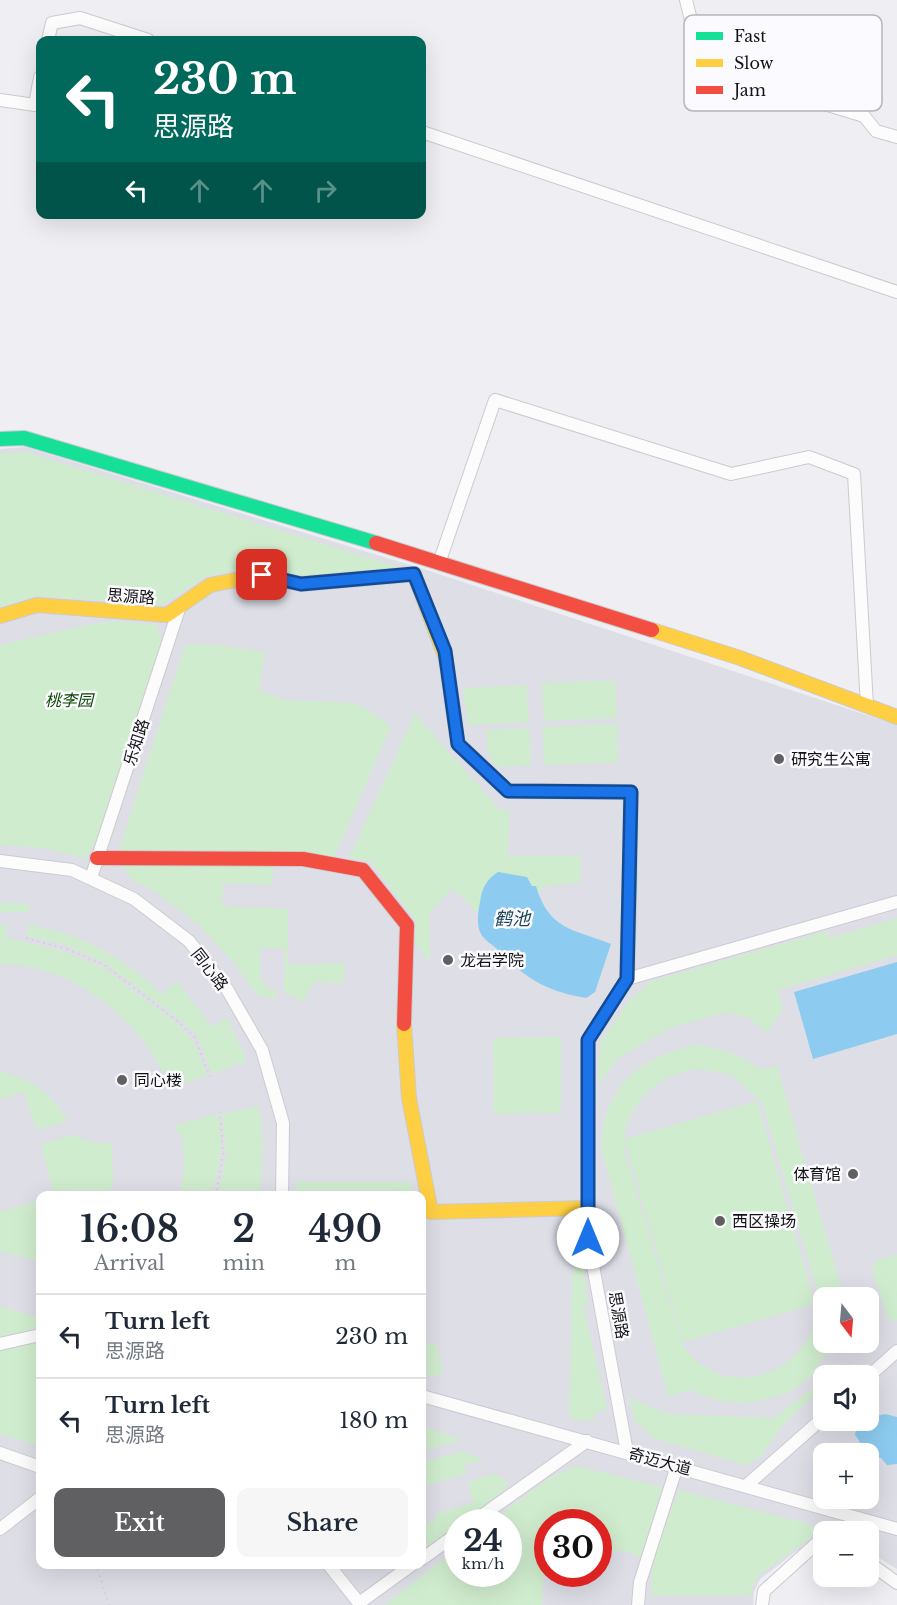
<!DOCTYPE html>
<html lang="en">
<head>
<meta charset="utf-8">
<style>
	body { margin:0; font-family:"Libre Baskerville","Noto Sans SC",serif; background:#f6f6f7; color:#1f2937; height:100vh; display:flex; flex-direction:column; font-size:22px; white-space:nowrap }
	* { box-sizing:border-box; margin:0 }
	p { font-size:20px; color:#747a83 }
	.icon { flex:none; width:33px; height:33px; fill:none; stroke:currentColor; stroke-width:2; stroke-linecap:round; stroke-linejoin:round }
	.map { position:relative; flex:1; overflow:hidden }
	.panel { position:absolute; left:36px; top:1191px; width:390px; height:378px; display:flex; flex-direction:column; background:#fff; border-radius:12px; box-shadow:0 6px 24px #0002 }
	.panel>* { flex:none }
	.banner { position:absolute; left:36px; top:36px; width:390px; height:183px; border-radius:12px; box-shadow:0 6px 24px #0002; background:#00695c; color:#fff; overflow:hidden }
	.needle { width:39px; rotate:164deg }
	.controls { position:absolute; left:813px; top:1287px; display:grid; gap:12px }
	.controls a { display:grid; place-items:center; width:66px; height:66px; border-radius:12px; background:#fff; box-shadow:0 6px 24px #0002; font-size:30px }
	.speed { position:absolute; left:444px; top:1509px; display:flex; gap:12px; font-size:30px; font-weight:700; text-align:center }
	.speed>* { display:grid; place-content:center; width:78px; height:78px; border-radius:50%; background:#fff; box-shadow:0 6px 24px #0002; line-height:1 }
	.speed small { font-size:15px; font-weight:400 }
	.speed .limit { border:9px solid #d22; background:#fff; color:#111 }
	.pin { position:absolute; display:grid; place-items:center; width:51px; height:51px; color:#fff; margin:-26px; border-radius:12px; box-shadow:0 3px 9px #0006 }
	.me { position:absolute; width:66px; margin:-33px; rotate:0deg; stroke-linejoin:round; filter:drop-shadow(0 0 4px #0008) }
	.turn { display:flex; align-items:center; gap:21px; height:126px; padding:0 18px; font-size:27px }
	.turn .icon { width:78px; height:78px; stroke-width:2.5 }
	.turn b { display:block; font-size:42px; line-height:51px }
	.lanes { display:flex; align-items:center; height:57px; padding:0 18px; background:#0003; justify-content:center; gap:30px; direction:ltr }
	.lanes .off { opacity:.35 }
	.eta { display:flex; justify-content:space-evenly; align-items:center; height:102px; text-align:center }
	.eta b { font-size:36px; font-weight:600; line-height:42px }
	.primary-button { display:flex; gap:12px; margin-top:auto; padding:12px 18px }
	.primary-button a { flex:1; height:69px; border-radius:12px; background:#606063; color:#fff; font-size:24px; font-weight:600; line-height:69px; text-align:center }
	.primary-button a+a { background:#f6f6f7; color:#1f2937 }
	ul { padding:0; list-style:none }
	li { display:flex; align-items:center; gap:18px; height:84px; padding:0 18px; border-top:2px solid #e0e1e3 }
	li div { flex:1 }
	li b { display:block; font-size:22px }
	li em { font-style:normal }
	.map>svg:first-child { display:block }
	.built { fill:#dedee7; fill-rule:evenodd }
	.green { fill:#d0ecce; fill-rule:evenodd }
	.water { fill:#8dccf0 }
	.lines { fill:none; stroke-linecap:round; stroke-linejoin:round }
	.street-casing { stroke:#cbcbcf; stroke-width:14 }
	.fast-casing { stroke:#cbcbcf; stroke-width:16 }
	.slow-casing { stroke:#cbcbcf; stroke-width:16 }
	.jam-casing { stroke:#cbcbcf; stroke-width:16 }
	.path { stroke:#d1d1d2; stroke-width:2; stroke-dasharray:1.5 4.5; stroke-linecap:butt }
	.street { stroke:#fcfcfd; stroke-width:12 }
	.fast { stroke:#16e098; stroke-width:14 }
	.slow { stroke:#ffcf43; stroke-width:14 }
	.jam { stroke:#f24e42; stroke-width:14 }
	.route-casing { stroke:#114b97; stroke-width:15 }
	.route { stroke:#1a73e8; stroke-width:10 }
	.poi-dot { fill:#606063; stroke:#fbfbff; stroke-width:2 }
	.labels { text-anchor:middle; stroke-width:5; stroke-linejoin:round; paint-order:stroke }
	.street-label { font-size:16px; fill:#131315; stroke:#fbfbff }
	.park-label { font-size:16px; font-style:italic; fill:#0b4600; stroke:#fbfbff }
	.poi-label { font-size:16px; fill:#131315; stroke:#fbfbff; text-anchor:start }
	.water-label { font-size:18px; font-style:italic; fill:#1c4358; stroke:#fbfbff }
	.key { fill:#fbfbff; stroke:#b5b5b9; stroke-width:1.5 }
	.key-label { font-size:16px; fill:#131315 }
</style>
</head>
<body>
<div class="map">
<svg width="897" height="1605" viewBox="0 0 897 1605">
	<rect width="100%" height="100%" fill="#eeeef3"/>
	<path class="built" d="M25 447 433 572 897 725V1569L869 1552 868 1532H824L823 1540 814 1538 760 1579 754 1592 753 1605H0V449ZM40 1196H422V1564H40ZM824 1298H868V1342H824ZM824 1376H868V1420H824ZM824 1454H868V1498H824ZM458 1522H508V1574H458ZM548 1522H598V1574H548Z"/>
	<g class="green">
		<path d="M25 452 402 568 301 577 261 567 206 576 163 605 36 596 0 607V454Z"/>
		<path d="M114 621 155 624 162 639 97 838 86 858 42 848 0 845V645L87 625Z"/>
		<path d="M185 645H217L265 652 259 690 285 700 357 703 391 726 334 857 119 850Z"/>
		<path d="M615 680 617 718 544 721 542 683Z"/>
		<path d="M526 685 529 722 468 725 463 688Z"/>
		<path d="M415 714 500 810H510L507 856H581L580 882 542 887 508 942 452 888 429 913 430 963 415 943 416 921 370 861 349 858Z"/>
		<path d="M617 724 618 762 544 765 543 727Z"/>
		<path d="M529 728 531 765 497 767C486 756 487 745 486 730Z"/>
		<path d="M273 864 272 885 223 883 222 906 288 909V965L345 963 344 983 314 982 302 1002 284 992 285 948H260V981L266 982V989L276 990V999L257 995 235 964 199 925 155 892 132 880 123 866Z"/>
		<path d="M0 902 29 904 28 912H0Z"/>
		<path d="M897 918V955L778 990 783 1010 767 1033 748 1017 723 1013 672 1027 618 1058 598 1086 600 1043 629 1001 651 981 827 931 830 938Z"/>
		<path d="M0 924 6 925 7 938 59 950 102 967 180 1026 195 1044 207 1076 169 1088C145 1021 73 964 0 964Z"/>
		<path d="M28 925C81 933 124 958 162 994L177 981 212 1027 227 1018 247 1061 212 1074 197 1036 183 1022 103 962 63 944 28 936Z"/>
		<path d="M561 1037V1113L494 1114 493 1038Z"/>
		<path d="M696 1045C722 1048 739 1054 761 1069L777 1066 844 1297 824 1298V1342L842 1343 831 1346 810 1377 790 1392 760 1401 737 1403 715 1400 691 1390 668 1396 601 1147C603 1088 640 1056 696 1045ZM697 1069 730 1074 762 1102 818 1294C822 1369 729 1410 683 1346L625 1153 624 1139 683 1342 815 1304 757 1101 624 1139C630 1099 659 1075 697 1069Z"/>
		<path d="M0 1072C31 1077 53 1095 68 1121L36 1130 24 1092 0 1099Z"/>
		<path d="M259 1106 263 1147 260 1195H218L226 1155 222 1114Z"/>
		<path d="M218 1114 221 1147 213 1195H180L184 1169 182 1136 176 1131V1125Z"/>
		<path d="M73 1135 92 1142 112 1144 113 1179 109 1195H54L41 1144Z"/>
		<path d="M297 1182H410L413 1195H296Z"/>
		<path d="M40 1200V1262L0 1251V1212Z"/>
		<path d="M574 1219 578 1223 588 1306H583L607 1408 596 1413 594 1419 588 1421 571 1418 569 1412Z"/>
		<path d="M897 1255V1320L891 1321 887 1316 872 1269 877 1260Z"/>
		<path d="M0 1306 40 1318V1330L0 1339Z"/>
		<path d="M40 1342V1446L0 1434V1351Z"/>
		<path d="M437 1343 443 1372 435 1377 422 1373V1344Z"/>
		<path d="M823 1380V1386L784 1424 761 1456 746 1465 653 1438 634 1420 630 1398 668 1414 774 1418Z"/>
		<path d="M422 1426 463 1440 422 1451Z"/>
		<path d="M461 1452 485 1459 464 1465 466 1474 422 1486V1462Z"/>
		<path d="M576 1466 662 1487 641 1560 629 1551H599L598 1522H548L547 1552 544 1553 542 1605H384L457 1548 458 1574H508V1522H491L549 1478Z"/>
		<path d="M494 1474 504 1479 507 1486 504 1490 464 1522H458L457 1528 432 1547 428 1545 422 1525 436 1520 435 1514 473 1503 468 1482Z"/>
		<path d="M679 1490 813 1525 814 1535 757 1577 750 1595 653 1596C646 1563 668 1522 679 1490Z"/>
	</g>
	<g class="water">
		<path d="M498 872 527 877 532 886H536C549 930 573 929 611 944L595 992 586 998C546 991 526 979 498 950 493 945 484 940 481 934 476 925 478 912 480 902 482 888 486 880 498 872Z"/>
		<path d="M897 962V1034L813 1059 794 992Z"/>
		<path d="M885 1414 897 1417V1464L887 1465 881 1458 869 1455 855 1435 857 1425 871 1417Z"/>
	</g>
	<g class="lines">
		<g class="street-casing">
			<g id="street">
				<path d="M686 0 694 32C738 63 755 52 804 55L813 91 821 103 864 116 876 131 897 137"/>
				<path d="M48 40 52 23 80 18 148 40"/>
				<path d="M0 100 35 105 40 77"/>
				<path d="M422 132 897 292"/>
				<path d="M439 563 495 400 731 474 809 457 854 474 867 706"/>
				<path d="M0 861 72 870 134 899 189 941 227 989 262 1050 283 1123 282 1196"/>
				<path d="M91 878 180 606"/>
				<path d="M0 1344 40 1335"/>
				<path d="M868 1377 897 1351"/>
				<path d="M422 1396 897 1529"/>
				<path d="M627 1452 588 1238V1040L627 979 897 902"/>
				<path d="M0 1453 40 1467"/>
				<path d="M747 1485 824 1417"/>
				<path d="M473 1522 587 1441"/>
				<path d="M0 1529 40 1498"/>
				<path d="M422 1559 458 1533"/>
				<path d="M868 1562 897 1583"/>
				<path d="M328 1564 359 1603 413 1564"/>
				<path d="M638 1605 640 1582 677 1466"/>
				<path d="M762 1605 764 1591 816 1544 824 1546"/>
			</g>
		</g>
		<g class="fast-casing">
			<g id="fast">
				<path d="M0 439 24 438 376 543"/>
				<path d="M446 659 458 744 508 791 631 792 629 902"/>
			</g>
		</g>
		<g class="slow-casing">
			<g id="slow">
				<path d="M0 616 37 605 167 615 210 585 262 575 301 584 414 574 446 659"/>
				<path d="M652 630 740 658 897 717"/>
				<path d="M627 979 629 902"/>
				<path d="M404 1024 409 1098 431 1212 588 1208"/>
			</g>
		</g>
		<g class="jam-casing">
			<g id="jam">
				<path d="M376 543 652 630"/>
				<path d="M97 858 303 859 363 870 407 925 404 1024"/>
			</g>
		</g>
		<g class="path">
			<path d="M26 938 64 948 103 964 181 1024 195 1038 210 1077"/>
			<path d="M216 1196 223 1154 220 1112"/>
			<path d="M96 1564 109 1605"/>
		</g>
		<use href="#street" class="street"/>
		<use href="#fast" class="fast"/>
		<use href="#slow" class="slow"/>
		<use href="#jam" class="jam"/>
	</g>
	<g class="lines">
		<g class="route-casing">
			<path id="route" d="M262 575 301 584 414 574 445 651 458 744 508 791 631 792 627 979 588 1040V1238"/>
		</g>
		<use href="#route" class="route"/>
	</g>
	<g class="poi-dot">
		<circle cx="779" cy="759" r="6"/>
		<circle cx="448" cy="960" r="6"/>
		<circle cx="122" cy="1080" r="6"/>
		<circle cx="853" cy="1174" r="6"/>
		<circle cx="720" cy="1221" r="6"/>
	</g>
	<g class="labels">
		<g class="street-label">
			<text transform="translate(131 596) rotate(4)" y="6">思源路</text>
			<text transform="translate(136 742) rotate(-72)" y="6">乐知路</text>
			<text transform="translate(210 969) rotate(52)" y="6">同心路</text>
			<text transform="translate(619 1315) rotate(80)" y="6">思源路</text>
			<text transform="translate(660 1461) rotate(15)" y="6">奇迈大道</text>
		</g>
		<g class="park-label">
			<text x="69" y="706">桃李园</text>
		</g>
		<g class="poi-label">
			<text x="791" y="765">研究生公寓</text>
			<text x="460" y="966">龙岩学院</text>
			<text x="134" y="1086">同心楼</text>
			<text x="841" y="1180" text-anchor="end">体育馆</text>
			<text x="732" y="1227">西区操场</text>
		</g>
		<g class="water-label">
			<text x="512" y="925">鹤池</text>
		</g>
	</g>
	<rect x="684" y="15" width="198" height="96" rx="9" class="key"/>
	<rect x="696" y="32" width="27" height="8" fill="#16e098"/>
	<rect x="696" y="59" width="27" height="8" fill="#ffcf43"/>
	<rect x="696" y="86" width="27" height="8" fill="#f24e42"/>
	<g class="key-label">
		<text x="734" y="42">Fast</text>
		<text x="734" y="69">Slow</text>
		<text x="734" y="96">Jam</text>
	</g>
</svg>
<div class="controls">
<a><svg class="needle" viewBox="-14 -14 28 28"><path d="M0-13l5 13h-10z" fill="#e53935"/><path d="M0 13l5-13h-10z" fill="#747a83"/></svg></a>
<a><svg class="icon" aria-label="sound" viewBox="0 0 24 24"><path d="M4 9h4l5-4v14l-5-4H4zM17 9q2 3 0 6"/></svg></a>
<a>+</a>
<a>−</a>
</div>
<div class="speed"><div>24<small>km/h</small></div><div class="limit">30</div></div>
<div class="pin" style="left:262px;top:575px;background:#d93025"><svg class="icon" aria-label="arrive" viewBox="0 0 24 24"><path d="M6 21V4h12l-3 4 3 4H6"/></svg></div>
<svg class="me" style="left:588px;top:1238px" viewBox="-20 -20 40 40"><circle r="19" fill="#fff"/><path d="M0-13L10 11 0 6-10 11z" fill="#1a73e8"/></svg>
<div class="banner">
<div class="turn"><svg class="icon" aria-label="left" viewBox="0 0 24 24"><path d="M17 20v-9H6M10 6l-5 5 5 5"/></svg><div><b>230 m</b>思源路</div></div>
<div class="lanes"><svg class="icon" aria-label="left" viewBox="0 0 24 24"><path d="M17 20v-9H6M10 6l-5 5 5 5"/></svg><svg class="icon off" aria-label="ahead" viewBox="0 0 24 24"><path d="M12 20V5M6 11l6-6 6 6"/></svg><svg class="icon off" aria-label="ahead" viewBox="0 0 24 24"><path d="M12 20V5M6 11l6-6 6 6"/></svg><svg class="icon off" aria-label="right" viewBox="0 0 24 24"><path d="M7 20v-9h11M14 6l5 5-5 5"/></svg></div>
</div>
<section class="panel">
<div class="eta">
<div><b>16:08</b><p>Arrival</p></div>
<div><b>2</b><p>min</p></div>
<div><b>490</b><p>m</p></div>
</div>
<ul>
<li><svg class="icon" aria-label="left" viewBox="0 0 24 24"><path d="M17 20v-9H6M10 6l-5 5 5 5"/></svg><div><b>Turn left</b><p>思源路</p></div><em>230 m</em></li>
<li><svg class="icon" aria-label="left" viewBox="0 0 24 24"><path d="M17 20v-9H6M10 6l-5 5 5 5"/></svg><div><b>Turn left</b><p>思源路</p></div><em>180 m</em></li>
</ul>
<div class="primary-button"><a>Exit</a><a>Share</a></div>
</section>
</div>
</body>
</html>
